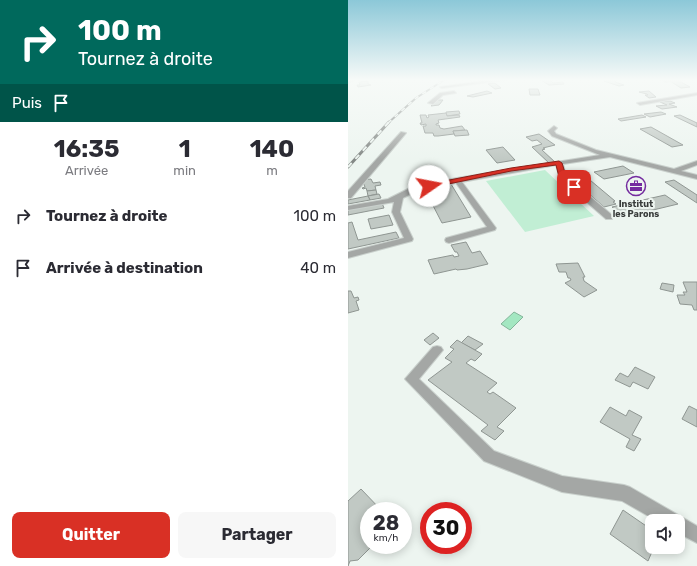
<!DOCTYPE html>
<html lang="fr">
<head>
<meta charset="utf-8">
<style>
	body { margin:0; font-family:Rubik,sans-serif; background:#f7f7f7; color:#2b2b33; height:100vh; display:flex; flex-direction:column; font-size:15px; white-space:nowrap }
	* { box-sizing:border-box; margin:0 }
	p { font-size:13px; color:#7c7c81 }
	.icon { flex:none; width:22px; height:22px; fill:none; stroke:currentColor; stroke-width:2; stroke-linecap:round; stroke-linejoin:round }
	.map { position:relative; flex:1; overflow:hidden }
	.side { display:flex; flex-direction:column; background:#fff; width:348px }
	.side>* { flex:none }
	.banner { background:#00695c; color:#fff; overflow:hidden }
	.buttons { position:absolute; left:297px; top:514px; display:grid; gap:8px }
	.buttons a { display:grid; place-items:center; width:40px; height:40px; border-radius:8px; background:#fff; box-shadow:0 2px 10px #0003; font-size:20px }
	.speed { position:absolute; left:12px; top:502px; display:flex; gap:8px; font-size:20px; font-weight:700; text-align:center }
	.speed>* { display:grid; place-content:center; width:52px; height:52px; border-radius:50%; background:#fff; box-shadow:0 2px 10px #0003; line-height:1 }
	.speed small { font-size:10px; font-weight:400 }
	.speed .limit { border:6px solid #d22; background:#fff; color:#111 }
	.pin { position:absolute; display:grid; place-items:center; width:34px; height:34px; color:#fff; margin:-17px; border-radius:8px; box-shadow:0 2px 6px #0006 }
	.me { position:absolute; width:44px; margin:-22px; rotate:78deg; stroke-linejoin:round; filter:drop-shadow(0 0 3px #0008) }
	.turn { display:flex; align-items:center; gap:14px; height:84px; padding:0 12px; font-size:18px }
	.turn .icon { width:52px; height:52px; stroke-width:2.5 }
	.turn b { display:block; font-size:28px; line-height:34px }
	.then { display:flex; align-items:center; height:38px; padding:0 12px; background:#0003; gap:8px; font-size:15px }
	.eta { display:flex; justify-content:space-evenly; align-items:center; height:68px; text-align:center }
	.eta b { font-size:24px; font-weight:700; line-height:28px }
	.action { display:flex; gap:8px; margin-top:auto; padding:8px 12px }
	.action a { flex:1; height:46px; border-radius:8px; background:#d93025; color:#fff; font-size:16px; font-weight:700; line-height:46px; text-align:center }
	.action a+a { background:#f7f7f7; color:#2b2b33 }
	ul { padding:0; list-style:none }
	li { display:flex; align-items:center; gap:12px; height:52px; padding:0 12px }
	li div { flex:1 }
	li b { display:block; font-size:15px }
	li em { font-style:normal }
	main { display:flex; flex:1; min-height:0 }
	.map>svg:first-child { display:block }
	.green { fill:#c1eed4 }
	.water { fill:#a3e7c1; stroke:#83b499 }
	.building { fill:#c1c9c4; stroke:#8f9692 }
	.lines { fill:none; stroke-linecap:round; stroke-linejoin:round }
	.minor-casing { stroke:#c9d0cc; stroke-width:2 }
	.minor { fill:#a4a7a5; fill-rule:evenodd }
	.rail-far1-casing { stroke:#848986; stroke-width:2 }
	.rail-casing { stroke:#848986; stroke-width:3 }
	.rail-far1 { stroke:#edf5f0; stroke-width:1.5; stroke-dasharray:4.5; stroke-linecap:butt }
	.rail { stroke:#edf5f0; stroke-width:2; stroke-dasharray:5.5; stroke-linecap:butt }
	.route { fill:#d93025; stroke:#8d1f18 }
	.labels { text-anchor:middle; stroke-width:4; stroke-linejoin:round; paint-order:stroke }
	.far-poi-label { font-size:9px; font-weight:bold; fill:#393c3b; stroke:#edf5f0 }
</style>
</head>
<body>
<main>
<section class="side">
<div class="banner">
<div class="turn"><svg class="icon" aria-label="right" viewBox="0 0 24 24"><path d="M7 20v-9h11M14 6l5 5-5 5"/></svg><div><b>100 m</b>Tournez à droite</div></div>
<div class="then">Puis<svg class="icon" aria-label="arrive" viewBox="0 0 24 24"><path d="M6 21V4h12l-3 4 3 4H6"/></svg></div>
</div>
<div class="eta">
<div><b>16:35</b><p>Arrivée</p></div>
<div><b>1</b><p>min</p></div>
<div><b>140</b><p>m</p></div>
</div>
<ul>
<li><svg class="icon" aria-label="right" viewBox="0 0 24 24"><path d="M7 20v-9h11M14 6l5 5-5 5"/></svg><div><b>Tournez à droite</b></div><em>100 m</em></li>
<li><svg class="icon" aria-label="arrive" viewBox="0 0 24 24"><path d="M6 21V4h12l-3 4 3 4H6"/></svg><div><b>Arrivée à destination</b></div><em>40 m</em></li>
</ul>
<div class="action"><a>Quitter</a><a>Partager</a></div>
</section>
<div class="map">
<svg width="349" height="566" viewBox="0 0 349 566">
	<rect width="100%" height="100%" fill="#edf5f0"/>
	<path class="green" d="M197 170 246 216 177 232 138 181Z"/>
	<path class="water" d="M166 312 175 317 162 330 153 324Z"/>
	<g class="building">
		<path d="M193 80H205L203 81 205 83 215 82 216 84 201 85Z"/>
		<path d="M269 80 267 82 276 85 271 86 256 81Z"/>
		<path d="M20 81V84L23 85 10 87 9 85H12L11 82Z"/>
		<path d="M322 81 333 82 342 87 333 88Z"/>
		<path d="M146 83 148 84 153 88 147 89 140 84Z"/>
		<path d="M181 89H190L192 95H182Z"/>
		<path d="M139 91 144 93 125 97 119 96Z"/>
		<path d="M301 91 308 97 301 98 297 95H300L299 94 291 92Z"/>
		<path d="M89 100H95L91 105 83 106Z"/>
		<path d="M322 101 327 103 321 104 329 107 314 109 308 106 319 105 312 102Z"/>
		<path d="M111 111 112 114 99 116 98 112Z"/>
		<path d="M313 112 318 114 302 117 296 114Z"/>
		<path d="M98 113 99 116 111 115 112 117 90 120 91 123 88 124V125H91L92 128 96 129 114 126 117 130 105 131 106 134 90 136H86L85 133H77L75 126H78V124L73 125 72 123H74L72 115H78L79 118 81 117 80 115Z"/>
		<path d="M294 115 298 117 273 121 270 119Z"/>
		<path d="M332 115 349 123V127L326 116Z"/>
		<path d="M303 127 335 145 324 147 292 129Z"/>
		<path d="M119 130 121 135 107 136 105 131Z"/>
		<path d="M191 134 207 145 195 148 197 149 194 150 208 163 202 164 184 147 194 144 189 140 184 141 178 137Z"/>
		<path d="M155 147 167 160 149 163 138 150Z"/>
		<path d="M275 166 286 173 256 179 246 172Z"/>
		<path d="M236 175 267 201 265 202 268 204 256 207 223 178Z"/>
		<path d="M23 179 25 183 32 182 33 185 27 186 28 190 19 191 18 188 15 189 14 188 17 187 14 180Z"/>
		<path d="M326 180 349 195V203L317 182Z"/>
		<path d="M103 184 123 217 94 223 76 188Z"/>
		<path d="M28 190 29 194 20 196 19 191Z"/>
		<path d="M31 194 33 198 22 200 20 196Z"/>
		<path d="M317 195 330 204 276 217 264 207Z"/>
		<path d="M20 196 22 200 0 204V200Z"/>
		<path d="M34 203 36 208 0 215V210Z"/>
		<path d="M41 215 45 225 23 229 20 219Z"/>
		<path d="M4 222 10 240 48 232 51 238 0 249V223Z"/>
		<path d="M118 242 124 253 132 251 140 264 119 269 109 270 108 269 86 274 80 260 105 255 106 257 111 256 109 252H107L103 245Z"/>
		<path d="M230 263 237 277H235L236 281 249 290 236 297 217 283 223 280 222 278H220L218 272H211L208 264Z"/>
		<path d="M335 282H349V310H346L344 305 332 304 329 295H337L335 292H339Z"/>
		<path d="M314 283 326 285 325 292 312 289Z"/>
		<path d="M0 291H3L6 298 10 297 11 300 8 301 11 310 0 313Z"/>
		<path d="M85 333 91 338 82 345 76 340Z"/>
		<path d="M120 336 135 344 127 350 113 343Z"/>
		<path d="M109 340 134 354 127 361 123 359 118 363 149 383 139 392 142 394 145 392 168 408 149 427 156 431 147 440 133 431 140 425 80 380 104 362 97 358 106 349 102 347Z"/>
		<path d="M287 367 307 377 300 389 285 382 282 387 267 380 272 373 280 377Z"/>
		<path d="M341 406 349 410V427L334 419Z"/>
		<path d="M262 407 278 416 281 410 294 417 284 435 293 439 286 451 278 447 282 439 252 422Z"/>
		<path d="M13 489 34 511H21V545H25L10 560 2 561 0 566V501Z"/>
		<path d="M275 510 304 530V547H306L300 561 262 534Z"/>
	</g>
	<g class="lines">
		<g class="minor-casing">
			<g id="minor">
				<path d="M0 80H6L0 83Z"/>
				<path d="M141 80H158L94 88 92 87Z"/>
				<path d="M315 80H337L317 82Z"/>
				<path d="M106 91 108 93 95 95 85 104 80 103 92 93Z"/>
				<path d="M349 93V95L292 105 289 103Z"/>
				<path d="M206 126 209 128 206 131 208 134 248 150 326 169 349 161V165L333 171 349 175V179L262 157 215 164 218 176 264 215V219H258L212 179 208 165 114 182 148 228 147 230 101 243 98 242 97 240 98 238 139 227 108 183 69 191 55 198 52 212 65 239 64 241 0 258V252L56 238 44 212 46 202 0 210V206L40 199 64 187 109 178 252 155 204 136 200 131Z"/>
				<path d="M53 132 58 133 3 198H0V191Z"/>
				<path d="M89 346 93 347 95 350 71 379 146 451 214 476 276 485 282 487 349 526V543L330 533V521H309L274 501 214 492 136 461 57 379 85 347Z"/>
			</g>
		</g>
		<use href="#minor" class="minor"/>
		<g class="rail-far1-casing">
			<path id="rail-far1" d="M40 123 68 98 96 80"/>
		</g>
		<g class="rail-casing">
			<path id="rail" d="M0 167 41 122"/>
		</g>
		<use href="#rail-far1" class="rail-far1"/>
		<use href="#rail" class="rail"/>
	</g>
	<linearGradient id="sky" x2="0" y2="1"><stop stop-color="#8cc8d8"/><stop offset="0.5" stop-color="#f7faf8"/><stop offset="1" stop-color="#f7faf8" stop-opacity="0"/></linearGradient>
	<rect width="349" height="160" fill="url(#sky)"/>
	<path class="route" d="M211 161 214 163 218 176 229 185V188H224L211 177 208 165 163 171 81 188 78 186 81 184 163 168Z"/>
	<defs>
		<g id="office-ring" transform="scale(1)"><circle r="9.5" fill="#edf5f0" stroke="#742c9f" stroke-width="1.5"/><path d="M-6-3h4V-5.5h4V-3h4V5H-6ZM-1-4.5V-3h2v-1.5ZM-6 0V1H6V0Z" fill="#742c9f"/></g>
	</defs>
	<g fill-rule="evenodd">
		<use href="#office-ring" x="288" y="186"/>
	</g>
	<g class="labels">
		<g class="far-poi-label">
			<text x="288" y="207">Institut<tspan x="288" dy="10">les Parons</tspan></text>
		</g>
	</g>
</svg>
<div class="buttons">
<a><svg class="icon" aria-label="sound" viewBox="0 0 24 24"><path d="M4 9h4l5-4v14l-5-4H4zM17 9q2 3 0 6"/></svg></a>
</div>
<div class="speed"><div>28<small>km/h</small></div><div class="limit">30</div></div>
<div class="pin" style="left:226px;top:187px;background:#d93025"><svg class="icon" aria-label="arrive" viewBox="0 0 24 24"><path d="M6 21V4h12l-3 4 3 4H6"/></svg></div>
<svg class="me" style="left:81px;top:186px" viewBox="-20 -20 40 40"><circle r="19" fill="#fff"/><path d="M0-13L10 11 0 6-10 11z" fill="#d93025"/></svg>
</div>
</main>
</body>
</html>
